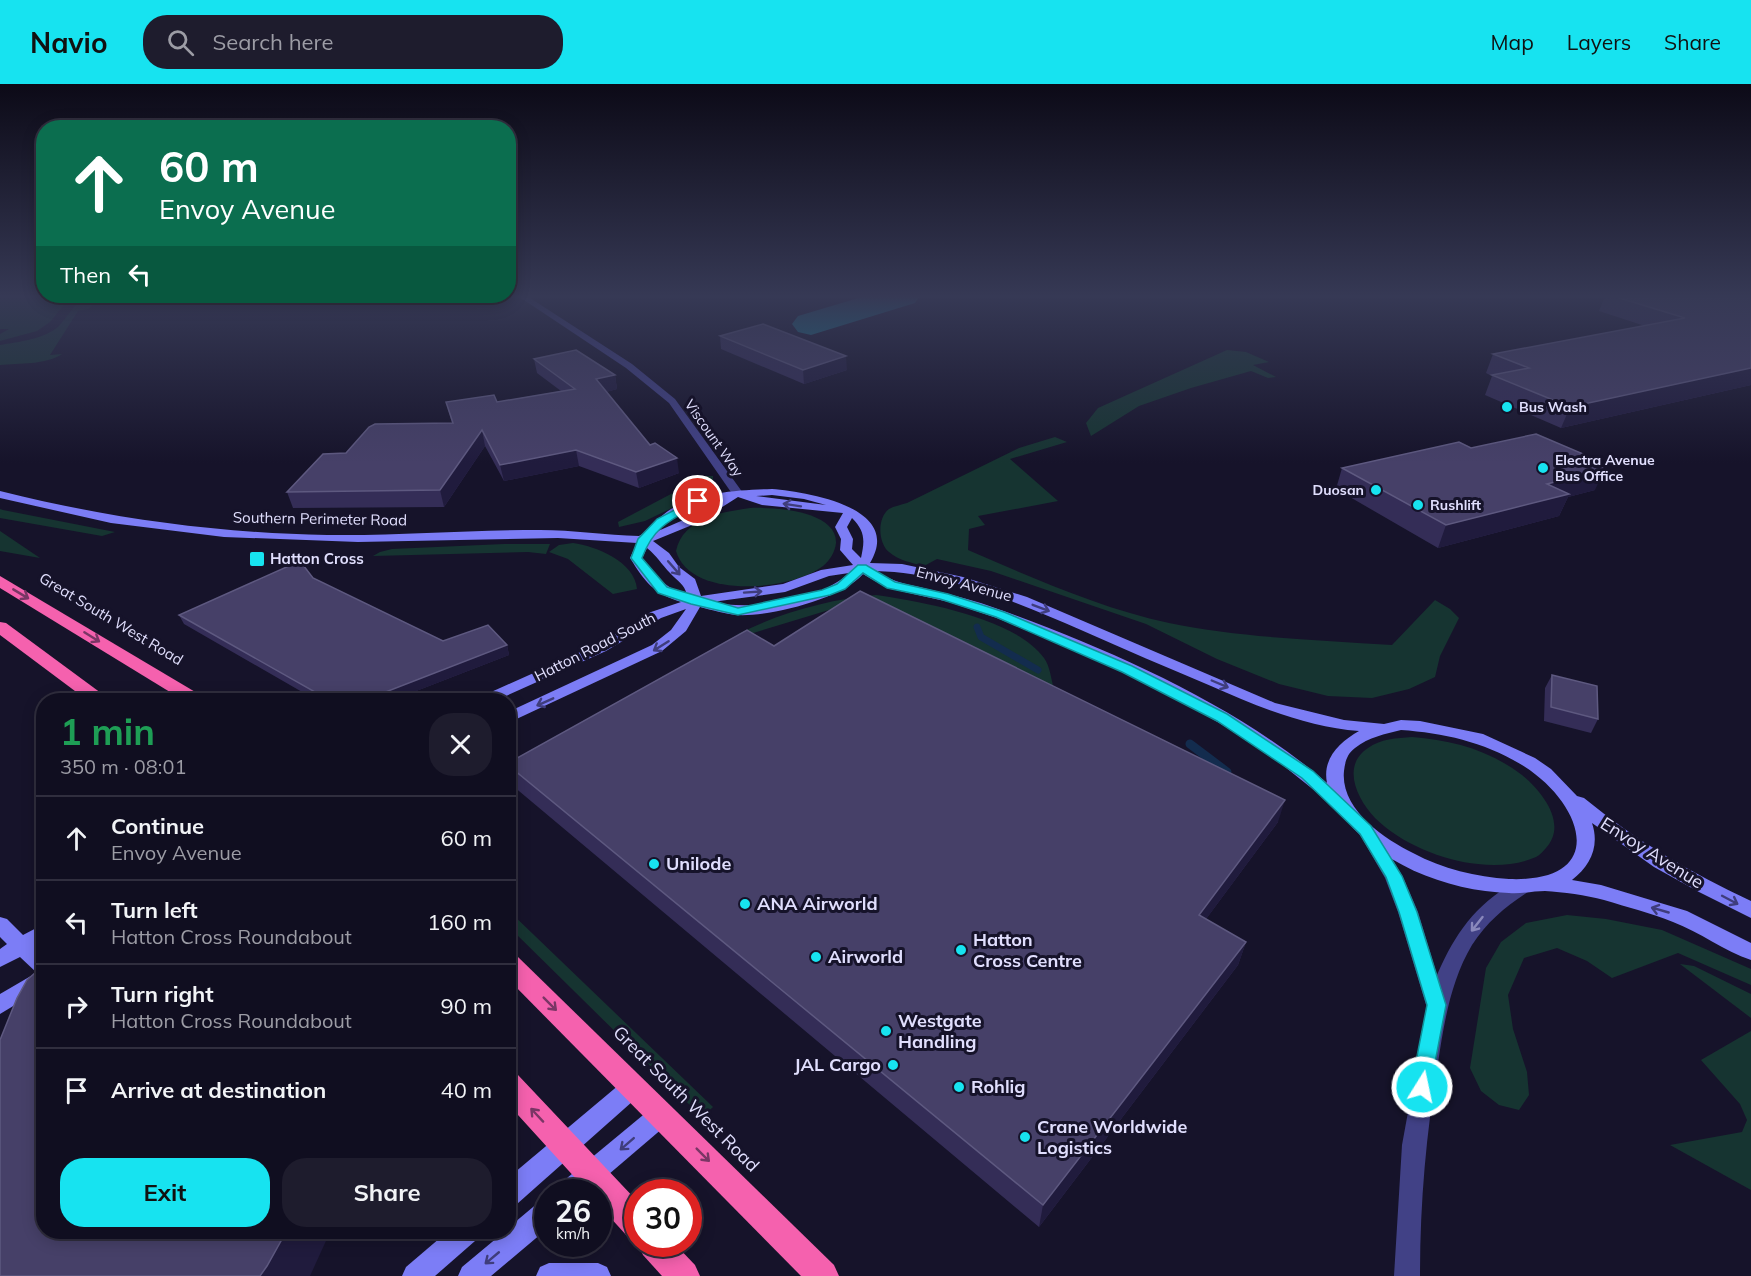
<!DOCTYPE html>
<html lang="en">
<head>
<meta charset="utf-8">
<style>
	body { margin:0; font-family:Mulish,sans-serif; background:#1e1c2d; color:#f1f3f6; height:100vh; display:flex; flex-direction:column; font-size:22px; white-space:nowrap }
	* { box-sizing:border-box; margin:0 }
	p { font-size:20px; color:#9c9ca5 }
	.icon { flex:none; width:33px; height:33px; fill:none; stroke:currentColor; stroke-width:2; stroke-linecap:round; stroke-linejoin:round }
	.map { position:relative; flex:1; overflow:hidden }
	.sheet { position:absolute; left:36px; top:609px; width:480px; height:546px; display:flex; flex-direction:column; background:#100e20; border-radius:24px; box-shadow:0 3px 15px #0003,0 0 0 2px #302e3e }
	.sheet>* { flex:none }
	.top-card { position:absolute; left:36px; top:36px; width:480px; height:183px; border-radius:24px; box-shadow:0 3px 15px #0003,0 0 0 2px #302e3e; background:#0b6e4f; color:#fff; overflow:hidden }
	.speed { position:absolute; left:534px; top:1095px; display:flex; gap:12px; font-size:30px; font-weight:700; text-align:center }
	.speed>* { display:grid; place-content:center; width:78px; height:78px; border-radius:50%; background:#100e20; box-shadow:0 3px 15px #0003,0 0 0 2px #302e3e; line-height:1 }
	.speed small { font-size:15px; font-weight:400 }
	.speed .limit { border:9px solid #d22; background:#fff; color:#111 }
	.pin { position:absolute; display:grid; place-items:center; width:51px; height:51px; color:#fff; margin:-26px; border:3px solid #fff; border-radius:50%; box-shadow:0 2px 6px #0007 }
	.me { position:absolute; width:66px; margin:-33px; rotate:10deg; stroke-linejoin:round; filter:drop-shadow(0 0 4px #0008) }
	.turn { display:flex; align-items:center; gap:21px; height:126px; padding:0 24px; font-size:27px }
	.turn .icon { width:78px; height:78px; stroke-width:2.5 }
	.turn b { display:block; font-size:42px; line-height:51px }
	.then { display:flex; align-items:center; height:57px; padding:0 24px; background:#0003; gap:12px; font-size:22px }
	.round { display:grid; place-items:center; flex:none; width:63px; height:63px; border-radius:24px; background:#1e1c2d }
	.headline { display:flex; align-items:center; justify-content:space-between; height:102px; padding:0 24px }
	h1 { font-size:36px; font-weight:700; line-height:45px; color:#1e9e55 }
	.cta { display:flex; gap:12px; margin-top:auto; padding:12px 24px }
	.cta a { flex:1; height:69px; border-radius:24px; background:#17e3f0; color:#111; font-size:24px; font-weight:700; line-height:69px; text-align:center }
	.cta a+a { background:#1e1c2d; color:#f1f3f6 }
	ul { padding:0; list-style:none }
	li { display:flex; align-items:center; gap:18px; height:84px; padding:0 24px; border-top:2px solid #302e3e }
	li div { flex:1 }
	li b { display:block; font-size:22px }
	li em { font-style:normal }
	header { display:flex; align-items:center; gap:36px; box-sizing:border-box; height:84px; padding:0 30px; background:#17e3f0; color:#111 }
	header strong { font-size:28px }
	nav { display:flex; gap:33px; margin-inline-start:auto; font-size:21px }
	.search { width:420px; height:54px; background:#1e1c2d; display:flex; align-items:center; gap:15px; box-sizing:border-box; padding:0 21px; border-radius:24px; color:#9c9ca5; font-size:22px }
	.map>svg:first-child { display:block }
	.green { fill:#163431 }
	.lines { fill:none; stroke-linecap:round; stroke-linejoin:round }
	.stream-far1 { stroke:#132c4e; stroke-width:7 }
	.stream { stroke:#132c4e; stroke-width:9 }
	.taxiway { fill:#167b8d; fill-rule:evenodd }
	.street { fill:#414186; fill-rule:evenodd }
	.secondary { fill:#7c7df6; fill-rule:evenodd }
	.highway { fill:#f561ae; fill-rule:evenodd }
	.wall { fill:#342d57 }
	.shaded-wall { fill:#201b3d }
	.building { fill:#464068; stroke:#5e5980; stroke-width:1.5 }
	.oneway { stroke:#3f3d7c }
	.oneway2 { stroke:#7a3665 }
	.oneway3 { stroke:#8988bc }
	.route { fill:#17e3f0; stroke:#0f949c; stroke-width:1.5 }
	.poi-dot { fill:#17e3f0; stroke:#16132a; stroke-width:2 }
	.labels { text-anchor:middle; stroke-width:6; stroke-linejoin:round; paint-order:stroke }
	.far-poi-label { font-size:14px; font-weight:bold; fill:#e0defd; stroke:#16132a; text-anchor:start }
	.far-street-label { font-size:14px; fill:#e0defd; stroke:#16132a }
	.street-label { font-size:15px; fill:#e0defd; stroke:#16132a }
	.poi-label { font-size:15px; font-weight:bold; fill:#e0defd; stroke:#16132a; text-anchor:start }
	.near-street-label { font-size:18px; fill:#e0defd; stroke:#16132a }
	.near-poi-label { font-size:18px; font-weight:bold; fill:#e0defd; stroke:#16132a; text-anchor:start }
</style>
</head>
<body>
<header>
<strong>Navio</strong>
<div class="search"><svg class="icon" aria-label="search" viewBox="0 0 24 24"><circle cx="10" cy="10" r="6"/><path d="M15 15l6 6"/></svg>Search here</div>
<nav><a>Map</a><a>Layers</a><a>Share</a></nav>
</header>
<div class="map">
<svg width="1751" height="1192" viewBox="0 0 1751 1192">
	<rect width="100%" height="100%" fill="#16132a"/>
	<g class="green">
		<path d="M0 212H71L50 238 37 247 0 257V250L9 245H0Z"/>
		<path d="M89 212H124L92 221 89 225 78 227 50 271 62 270C46 281 19 279 0 281V261C18 258 45 255 59 242 71 229 72 221 89 212Z"/>
		<path d="M1227 266 1246 268 1269 278 1253 281 1276 293 1268 294 1251 287 1191 304 1139 322 1091 352 1086 339 1098 324Z"/>
		<path d="M1055 353 1067 358 1010 375 1058 417 978 432 985 441 969 445 968 466C1033 494 1100 524 1169 539 1242 554 1318 556 1392 561L1435 516 1450 525 1459 534 1440 572 1435 593 1409 605 1372 614 1328 612 1279 600 1217 575 1146 540 991 487 937 475 924 482C912 479 898 476 889 468 878 459 877 434 889 425 894 422 901 421 907 419L1019 364Z"/>
		<path d="M705 392H713V400L707 407 645 437 619 443 618 438Z"/>
		<path d="M750 424C772 423 837 426 836 459 835 468 830 476 823 482 791 507 690 516 676 467 683 434 722 428 750 424Z"/>
		<path d="M0 425 3 426 115 448 102 452 0 434Z"/>
		<path d="M0 447 40 474 0 467Z"/>
		<path d="M573 459C596 462 635 478 637 505L613 510 568 475 549 468 559 461Z"/>
		<path d="M504 460H550L546 470 528 468 373 472 380 468 392 465Z"/>
		<path d="M876 511C923 518 1015 534 1044 574 1050 582 1051 595 1054 605L961 556 919 544 862 516 740 553 738 550C779 529 830 515 876 511Z"/>
		<path d="M1412 653C1452 656 1489 666 1522 691 1542 707 1568 740 1546 764 1543 767 1540 771 1536 773 1518 781 1497 782 1478 780 1443 777 1400 759 1375 734 1357 715 1341 682 1368 664 1380 655 1397 654 1412 653Z"/>
		<path d="M508 827H509L713 1023 702 1033 509 843Z"/>
		<path d="M1567 831 1606 835 1662 846 1751 885V901L1678 869 1612 894 1587 877 1557 864 1524 874 1508 911 1513 945 1527 988 1529 1011 1519 1026 1499 1021 1481 1007 1470 984 1486 884 1501 858 1526 839Z"/>
		<path d="M1680 880 1694 882 1751 910V934Z"/>
		<path d="M1751 947V1106L1670 1061 1742 1048 1747 1036 1740 1020 1701 976Z"/>
	</g>
	<g class="lines">
		<path class="stream-far1" d="M977 543 981 553 1038 586"/>
		<path class="stream" d="M1190 660 1227 688"/>
		<path class="taxiway" d="M865 212H920L915 219 811 251 798 248 792 240 798 232Z"/>
		<g class="street">
			<path d="M518 212H527L632 280 675 315 743 409 741 411H733L669 319 626 284Z"/>
			<path d="M1368 743 1374 744 1403 793 1418 828 1437 891C1456 848 1474 823 1514 798L1521 796 1528 798 1531 803 1528 808C1505 823 1487 838 1472 861 1451 896 1444 939 1438 979 1426 1050 1420 1120 1420 1192H1394L1402 1061 1427 924 1398 828 1385 794 1359 749 1362 744Z"/>
		</g>
		<g class="secondary">
			<path d="M772 405C807 408 904 423 870 479L902 480 963 493 1027 513 1275 619 1344 636 1384 640 1401 636 1420 637 1483 650 1535 674 1551 685 1577 712 1584 714C1635 756 1691 789 1751 817V834L1699 808 1654 783 1592 739C1600 763 1590 782 1572 796L1601 801 1687 827 1751 859V876C1724 867 1700 848 1673 838 1651 829 1627 823 1604 816 1586 811 1563 808 1545 807 1534 807 1521 810 1509 809 1447 807 1374 779 1339 726L1260 663 1175 613 1086 571 997 534 949 518 887 504 863 490C841 515 770 533 737 531 725 530 712 526 700 523L686 547 662 567 508 639V628L652 561 671 546 686 525 661 534 606 567 497 616H477L480 613 596 561 651 528 681 518C653 509 645 498 630 474L637 459 558 454 358 458 224 453 111 439 0 414V407C108 434 215 449 327 451 398 452 469 446 540 446 573 446 606 451 639 452 651 446 659 432 671 425 702 408 738 406 772 405ZM772 411 804 415 826 421 756 412ZM738 413 762 421 843 429 835 443 841 455 840 466 853 481 821 486 783 500 701 512 695 495 679 483 669 469 653 457 697 439ZM719 416 688 434 658 447C673 430 697 420 719 416ZM852 434C865 447 865 456 861 474L852 465 853 455 847 443ZM647 464C657 472 662 481 670 489 678 498 684 499 687 511 666 504 655 493 642 474ZM876 487C948 489 1016 518 1081 546 1124 565 1168 584 1211 602 1258 623 1308 643 1359 647 1340 658 1322 674 1327 699 1237 621 1109 565 998 525 976 517 954 511 932 506 912 501 893 499 876 487ZM849 489C820 517 751 527 712 518L785 508 829 492ZM1401 646C1444 649 1484 658 1522 681 1584 719 1610 799 1509 795 1476 793 1443 785 1413 769 1384 755 1340 725 1344 687 1345 678 1347 670 1355 664 1369 653 1385 650 1401 646Z"/>
			<path d="M0 833 7 835 23 851 44 840V858L36 863 44 870V891L37 889 20 873 0 883V865L7 860 0 853Z"/>
			<path d="M36 889 44 892 43 904 0 930V910Z"/>
			<path d="M634 992 642 995 645 1002 642 1009 517 1120 508 1123V1094L626 995Z"/>
			<path d="M662 1019 670 1022 674 1030 670 1038 588 1108H558L561 1099 654 1022Z"/>
			<path d="M548 1115V1144L491 1192H458L462 1183 504 1148H508V1144L539 1118Z"/>
			<path d="M447 1148H479L475 1157 435 1192H402L406 1183Z"/>
			<path d="M549 1179H598L607 1183 611 1192H536L540 1183Z"/>
		</g>
		<g class="highway">
			<path d="M0 492 202 612 204 616H183L0 504Z"/>
			<path d="M0 538 6 539 105 612 107 616H87L0 551Z"/>
			<path d="M508 869 517 872 834 1181 839 1192H801L508 895Z"/>
			<path d="M508 988 518 991 638 1118V1156L627 1152 598 1120V1108H588L508 1020Z"/>
			<path d="M638 1160H675L695 1181 700 1192H662L643 1171Z"/>
		</g>
	</g>
	<g class="wall">
		<path d="M1605 212H1751V301L1561 344 1485 311 1492 292 1486 289 1493 270 1645 242 1599 227Z"/>
		<path d="M720 252 847 286 804 300 721 265Z"/>
		<path d="M534 275 615 291 617 305 606 308 650 361 679 389 639 404 579 382 504 397 485 362 444 423 293 424 287 408 346 369 452 339 446 318H497L561 307 537 289Z"/>
		<path d="M1471 364 1586 377 1595 406 1568 413 1559 432 1438 464 1336 405 1342 384Z"/>
		<path d="M313 494 443 557 507 561 509 571 393 616H316L184 540 179 531Z"/>
		<path d="M774 562 1278 738 1206 835 1246 858 1238 881 1039 1143 513 702 508 686V679Z"/>
		<path d="M1552 591 1598 635 1591 649 1544 637 1545 604Z"/>
	</g>
	<g class="shaded-wall">
		<path d="M846 272 847 286 804 300 803 286Z"/>
		<path d="M1751 284V301L1561 344 1570 323Z"/>
		<path d="M615 291 617 305 599 310 596 295Z"/>
		<path d="M482 346 485 362 444 423 440 406Z"/>
		<path d="M576 366 579 382 504 397 500 381Z"/>
		<path d="M1588 372 1579 392 1605 385 1595 406 1568 413 1559 432 1438 464 1446 441 1547 400 1581 374Z"/>
		<path d="M677 374 679 389 639 404 636 388Z"/>
		<path d="M507 561 509 571 393 616H365Z"/>
		<path d="M1285 716 1278 738 1192 854 1199 831Z"/>
		<path d="M1246 858 1238 881 1039 1143 1043 1121Z"/>
		<path d="M286 1148H330L310 1192H260Z"/>
	</g>
	<g class="building">
		<path d="M1613 212H1751V284L1570 323 1492 291 1529 284 1493 270 1685 234Z"/>
		<path d="M763 240 846 272 803 286 720 252Z"/>
		<path d="M576 266 615 291 596 295 650 361 655 359 677 374 636 388 576 366 500 381 482 346 440 406 287 408 323 370 346 369 369 343 375 340 453 339 446 318 494 311 497 318 575 305 534 275Z"/>
		<path d="M1536 350 1588 372 1581 374 1605 385 1547 400 1569 410 1446 441 1342 384 1459 358 1471 364Z"/>
		<path d="M300 477 313 494 443 557 488 541 507 561 365 616H329L179 531Z"/>
		<path d="M860 507 1285 716 1199 831 1246 858 1043 1121 508 681V679L747 546 774 562Z"/>
		<path d="M1552 591 1597 602 1598 635 1551 623Z"/>
		<path d="M44 881V1148H286L267 1182 260 1192H0V956L17 914 27 896Z"/>
	</g>
	<defs><path id="oneway-shaft" d="M-6 0H5M1.5-3L5.5 0L1.5 3" fill="none" stroke-width="1.6" stroke-linecap="round" stroke-linejoin="round" transform="scale(1.5)"/></defs>
	<g class="oneway">
		<use href="#oneway-shaft" transform="translate(792 421) rotate(-171)"/>
		<use href="#oneway-shaft" transform="translate(674 484) rotate(49)"/>
		<use href="#oneway-shaft" transform="translate(753 508) rotate(-4)"/>
		<use href="#oneway-shaft" transform="translate(1041 524) rotate(21)"/>
		<use href="#oneway-shaft" transform="translate(661 562) rotate(148)"/>
		<use href="#oneway-shaft" transform="translate(1220 600) rotate(23)"/>
		<use href="#oneway-shaft" transform="translate(545 618) rotate(156)"/>
		<use href="#oneway-shaft" transform="translate(1730 816) rotate(28)"/>
		<use href="#oneway-shaft" transform="translate(1660 826) rotate(-164)"/>
		<use href="#oneway-shaft" transform="translate(627 1060) rotate(139)"/>
		<use href="#oneway-shaft" transform="translate(492 1174) rotate(140)"/>
	</g>
	<g class="oneway2">
		<use href="#oneway-shaft" transform="translate(21 510) rotate(31)"/>
		<use href="#oneway-shaft" transform="translate(92 553) rotate(32)"/>
		<use href="#oneway-shaft" transform="translate(550 920) rotate(45)"/>
		<use href="#oneway-shaft" transform="translate(537 1031) rotate(-133)"/>
		<use href="#oneway-shaft" transform="translate(703 1071) rotate(45)"/>
	</g>
	<use class="oneway3" href="#oneway-shaft" transform="translate(1477 840) rotate(128)"/>
	<linearGradient id="sky" x2="0" y2="1"><stop stop-color="#0c0a17"/><stop offset="0.56" stop-color="#363955"/><stop offset="1" stop-color="#363955" stop-opacity="0"/></linearGradient>
	<rect width="1751" height="379" fill="url(#sky)"/>
	<path class="route" d="M698 414 702 415V419C673 435 654 441 642 474L667 503 738 524 822 506 837 500 858 481H866L895 498 948 510 1004 528 1132 582 1227 630 1313 687 1371 742 1402 792 1417 828 1446 921 1429 1010 1422 1013 1414 1010 1411 1003 1427 921 1399 828 1386 793 1360 750 1302 694 1217 637 1122 588 996 533 940 515 887 504 863 489 845 505 830 511 738 531 691 520 658 509 631 474 638 455 657 435Z"/>
	<g class="poi-dot">
		<circle cx="1507" cy="323" r="6"/>
		<circle cx="1543" cy="384" r="6"/>
		<circle cx="1376" cy="406" r="6"/>
		<circle cx="1418" cy="421" r="6"/>
		<rect x="249" y="467" width="16" height="16" rx="3"/>
		<circle cx="654" cy="780" r="6"/>
		<circle cx="745" cy="820" r="6"/>
		<circle cx="961" cy="866" r="6"/>
		<circle cx="816" cy="873" r="6"/>
		<circle cx="886" cy="947" r="6"/>
		<circle cx="893" cy="981" r="6"/>
		<circle cx="959" cy="1003" r="6"/>
		<circle cx="1025" cy="1053" r="6"/>
	</g>
	<g class="labels">
		<g class="far-poi-label">
			<text x="1519" y="328">Bus Wash</text>
			<text x="1555" y="381">Electra Avenue<tspan x="1555" dy="16">Bus Office</tspan></text>
			<text x="1364" y="411" text-anchor="end">Duosan</text>
			<text x="1430" y="426">Rushlift</text>
		</g>
		<g class="far-street-label">
			<text transform="translate(714 354) rotate(55)" y="5">Viscount Way</text>
		</g>
		<g class="street-label">
			<text transform="translate(320 435) rotate(1)" y="5">Southern Perimeter Road</text>
			<text transform="translate(964 500) rotate(15)" y="5">Envoy Avenue</text>
			<text transform="translate(111 535) rotate(31)" y="5">Great South West Road</text>
			<text transform="translate(595 563) rotate(-27)" y="5">Hatton Road South</text>
		</g>
		<g class="poi-label">
			<text x="270" y="480">Hatton Cross</text>
		</g>
		<g class="near-street-label">
			<text transform="translate(1652 769) rotate(32)" y="6">Envoy Avenue</text>
			<text transform="translate(686 1015) rotate(45)" y="6">Great South West Road</text>
		</g>
		<g class="near-poi-label">
			<text x="666" y="786">Unilode</text>
			<text x="757" y="826">ANA Airworld</text>
			<text x="973" y="862">Hatton<tspan x="973" dy="21">Cross Centre</tspan></text>
			<text x="828" y="879">Airworld</text>
			<text x="898" y="943">Westgate<tspan x="898" dy="21">Handling</tspan></text>
			<text x="881" y="987" text-anchor="end">JAL Cargo</text>
			<text x="971" y="1009">Rohlig</text>
			<text x="1037" y="1049">Crane Worldwide<tspan x="1037" dy="21">Logistics</tspan></text>
		</g>
	</g>
</svg>
<div class="speed"><div>26<small>km/h</small></div><div class="limit">30</div></div>
<div class="pin" style="left:698px;top:417px;background:#d93025"><svg class="icon" aria-label="arrive" viewBox="0 0 24 24"><path d="M6 21V4h12l-3 4 3 4H6"/></svg></div>
<svg class="me" style="left:1422px;top:1003px" viewBox="-20 -20 40 40"><circle r="17" fill="#17e3f0" stroke="#fff" stroke-width="3"/><path d="M0-11L8 9 0 5-8 9z" fill="#fff"/></svg>
<div class="top-card">
<div class="turn"><svg class="icon" aria-label="ahead" viewBox="0 0 24 24"><path d="M12 20V5M6 11l6-6 6 6"/></svg><div><b>60 m</b>Envoy Avenue</div></div>
<div class="then">Then<svg class="icon" aria-label="left" viewBox="0 0 24 24"><path d="M17 20v-9H6M10 6l-5 5 5 5"/></svg></div>
</div>
<section class="sheet">
<div class="headline"><div><h1>1 min</h1><p>350 m · 08:01</p></div><a class="round"><svg class="icon" aria-label="close" viewBox="0 0 24 24"><path d="M6 6l12 12M18 6L6 18"/></svg></a></div>
<ul>
<li><svg class="icon" aria-label="ahead" viewBox="0 0 24 24"><path d="M12 20V5M6 11l6-6 6 6"/></svg><div><b>Continue</b><p>Envoy Avenue</p></div><em>60 m</em></li>
<li><svg class="icon" aria-label="left" viewBox="0 0 24 24"><path d="M17 20v-9H6M10 6l-5 5 5 5"/></svg><div><b>Turn left</b><p>Hatton Cross Roundabout</p></div><em>160 m</em></li>
<li><svg class="icon" aria-label="right" viewBox="0 0 24 24"><path d="M7 20v-9h11M14 6l5 5-5 5"/></svg><div><b>Turn right</b><p>Hatton Cross Roundabout</p></div><em>90 m</em></li>
<li><svg class="icon" aria-label="arrive" viewBox="0 0 24 24"><path d="M6 21V4h12l-3 4 3 4H6"/></svg><div><b>Arrive at destination</b></div><em>40 m</em></li>
</ul>
<div class="cta"><a>Exit</a><a>Share</a></div>
</section>
</div>
</body>
</html>
